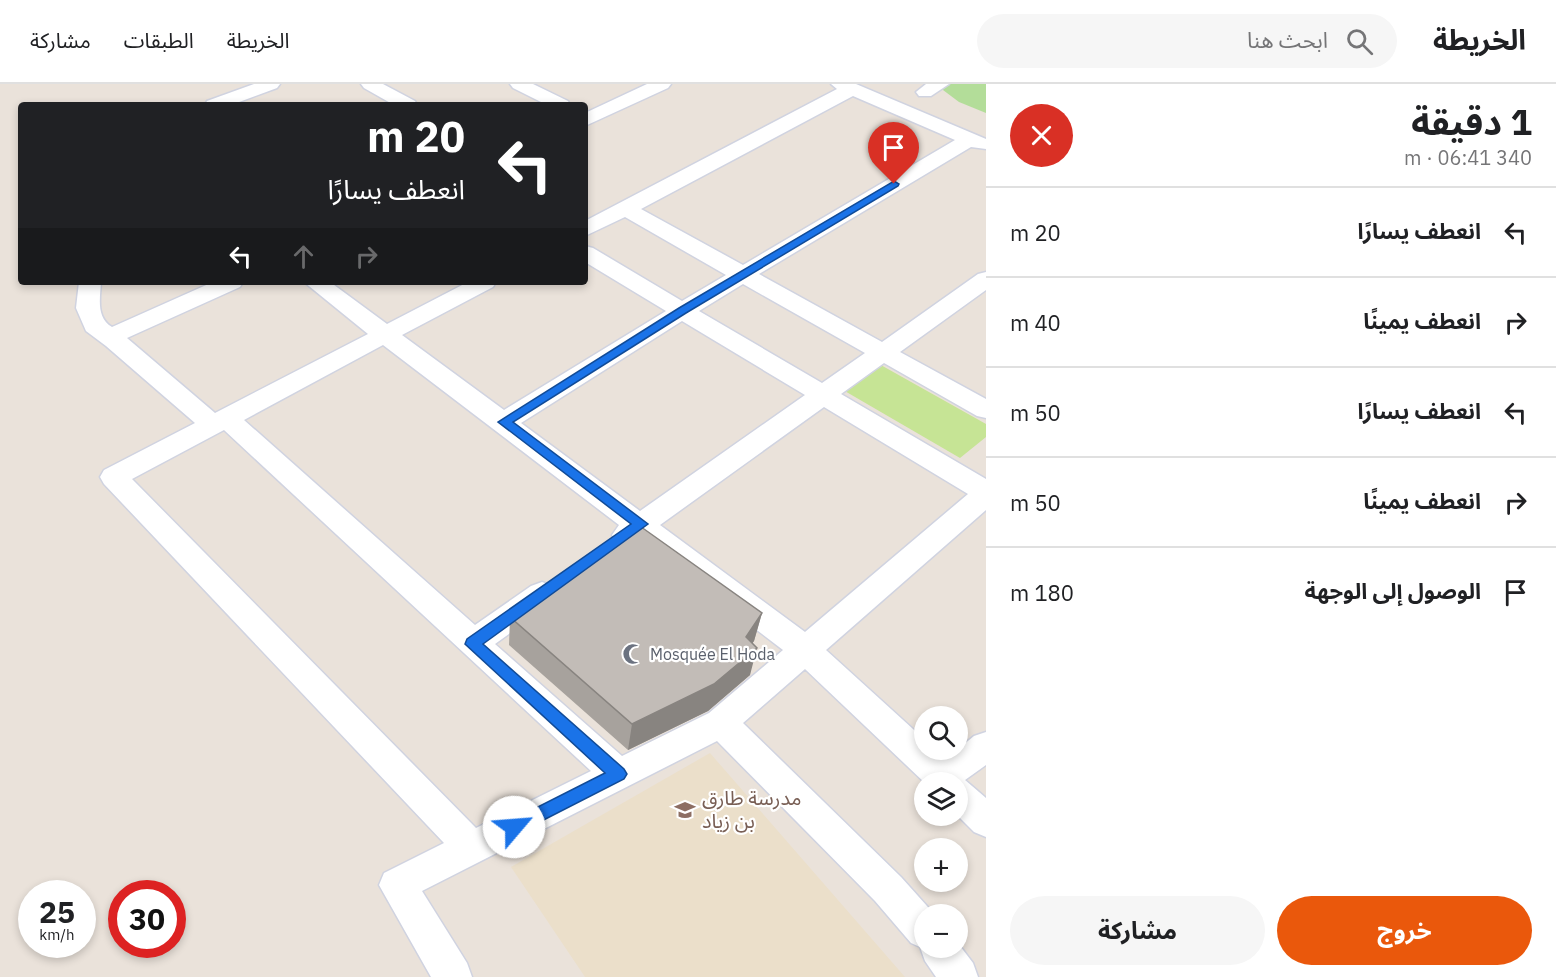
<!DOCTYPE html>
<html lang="ar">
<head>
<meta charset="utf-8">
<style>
	body { margin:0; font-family:"IBM Plex Sans","Noto Sans Arabic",sans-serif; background:#f6f6f6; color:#202124; direction:rtl; height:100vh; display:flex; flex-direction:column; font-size:22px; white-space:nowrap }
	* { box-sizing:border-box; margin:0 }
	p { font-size:20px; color:#757577 }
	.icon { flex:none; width:33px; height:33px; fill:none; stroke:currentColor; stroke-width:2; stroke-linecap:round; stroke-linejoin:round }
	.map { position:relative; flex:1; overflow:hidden; direction:ltr }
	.sheet { display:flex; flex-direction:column; background:#fff; width:570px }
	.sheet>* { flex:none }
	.guide { position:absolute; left:18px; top:18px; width:570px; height:183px; border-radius:6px; box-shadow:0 3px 9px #0003; direction:rtl; background:#202124; color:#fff; overflow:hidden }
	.tools { position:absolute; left:914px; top:622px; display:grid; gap:12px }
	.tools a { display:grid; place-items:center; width:54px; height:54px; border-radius:50%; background:#fff; box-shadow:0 3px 9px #0003; font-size:30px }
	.speed { position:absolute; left:18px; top:796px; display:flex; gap:12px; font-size:30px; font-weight:700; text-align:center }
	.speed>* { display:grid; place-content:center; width:78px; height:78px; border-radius:50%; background:#fff; box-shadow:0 3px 9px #0003; line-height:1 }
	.speed small { font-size:15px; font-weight:400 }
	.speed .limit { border:9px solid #d22; background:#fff; color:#111 }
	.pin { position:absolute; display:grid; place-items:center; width:51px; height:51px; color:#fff; margin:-62px -26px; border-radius:50% 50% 50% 0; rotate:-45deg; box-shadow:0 0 6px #0007 }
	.pin .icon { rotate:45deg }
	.me { position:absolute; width:66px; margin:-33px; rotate:63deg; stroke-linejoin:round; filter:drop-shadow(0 0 4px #0008) }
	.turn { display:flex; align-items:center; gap:21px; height:126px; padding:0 24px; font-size:27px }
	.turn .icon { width:78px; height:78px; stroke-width:2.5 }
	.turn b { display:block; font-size:42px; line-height:51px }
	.lanes { display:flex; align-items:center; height:57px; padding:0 24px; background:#0003; justify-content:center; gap:30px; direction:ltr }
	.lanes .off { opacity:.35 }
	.round { display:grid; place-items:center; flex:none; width:63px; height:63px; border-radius:32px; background:#f6f6f6 }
	.overview { display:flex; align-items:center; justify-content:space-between; height:102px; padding:0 24px }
	h1 { font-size:36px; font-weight:700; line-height:45px }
	.cta { display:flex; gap:12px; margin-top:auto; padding:12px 24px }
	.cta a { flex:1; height:69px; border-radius:36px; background:#ea580c; color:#fff; font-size:24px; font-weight:700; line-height:69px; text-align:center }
	.cta a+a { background:#f6f6f6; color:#202124 }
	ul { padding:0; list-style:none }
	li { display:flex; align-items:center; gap:18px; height:90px; padding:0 24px; border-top:2px solid #e0e0e0 }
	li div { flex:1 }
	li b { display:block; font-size:22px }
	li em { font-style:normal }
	header { display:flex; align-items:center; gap:36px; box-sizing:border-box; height:84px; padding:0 30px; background:#fff; border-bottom:2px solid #e0e0e0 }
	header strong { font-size:28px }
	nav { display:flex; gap:33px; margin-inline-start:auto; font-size:21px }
	.search { width:420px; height:54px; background:#f6f6f6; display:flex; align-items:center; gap:15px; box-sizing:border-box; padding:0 21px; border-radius:33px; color:#757577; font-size:22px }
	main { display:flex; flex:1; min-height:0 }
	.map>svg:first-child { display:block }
	.education { fill:#ebdfca }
	.green { fill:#b3dd99 }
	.pitch { fill:#c6e495 }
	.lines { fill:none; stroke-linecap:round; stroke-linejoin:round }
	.minor-casing { stroke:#d0d3e0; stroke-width:3 }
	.minor { fill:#fff; fill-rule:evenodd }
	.wall { fill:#a7a29d }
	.shaded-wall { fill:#888480 }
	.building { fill:#c2bcb7; stroke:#888480; stroke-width:1.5 }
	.route { fill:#1a73e8; stroke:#114b97; stroke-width:1.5 }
	.labels { text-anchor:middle; stroke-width:4.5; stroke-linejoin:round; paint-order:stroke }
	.worship-label { font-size:16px; fill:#5b616d; stroke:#fff; text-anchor:start }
	.near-education-label { font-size:20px; fill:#785e54; stroke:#fff; text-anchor:start }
</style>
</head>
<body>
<header>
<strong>الخريطة</strong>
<div class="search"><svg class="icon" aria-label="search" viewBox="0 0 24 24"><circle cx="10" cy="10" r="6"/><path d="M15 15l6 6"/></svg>ابحث هنا</div>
<nav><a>الخريطة</a><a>الطبقات</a><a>مشاركة</a></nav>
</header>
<main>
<section class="sheet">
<div class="overview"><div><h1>1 دقيقة</h1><p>340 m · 06:41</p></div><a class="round" style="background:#d93025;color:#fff"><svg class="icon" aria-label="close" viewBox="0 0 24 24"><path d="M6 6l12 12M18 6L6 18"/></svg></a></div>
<ul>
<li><svg class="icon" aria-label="left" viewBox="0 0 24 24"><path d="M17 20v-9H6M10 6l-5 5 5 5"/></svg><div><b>انعطف يسارًا</b></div><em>20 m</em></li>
<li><svg class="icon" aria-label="right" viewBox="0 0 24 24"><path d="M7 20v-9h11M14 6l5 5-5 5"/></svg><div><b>انعطف يمينًا</b></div><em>40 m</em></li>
<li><svg class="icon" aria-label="left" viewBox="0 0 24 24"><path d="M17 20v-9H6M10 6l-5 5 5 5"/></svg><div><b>انعطف يسارًا</b></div><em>50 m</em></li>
<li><svg class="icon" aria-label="right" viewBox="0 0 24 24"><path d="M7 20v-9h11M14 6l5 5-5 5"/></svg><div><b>انعطف يمينًا</b></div><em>50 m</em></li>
<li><svg class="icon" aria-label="arrive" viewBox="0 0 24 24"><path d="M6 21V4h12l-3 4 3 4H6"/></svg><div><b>الوصول إلى الوجهة</b></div><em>180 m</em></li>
</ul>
<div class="cta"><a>خروج</a><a>مشاركة</a></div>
</section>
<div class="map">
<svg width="986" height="893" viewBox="0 0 986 893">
	<rect width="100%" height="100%" fill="#eae2da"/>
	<path class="education" d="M710 669 905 893H585L511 783Z"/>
	<path class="green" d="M935 0H986V29L959 18Z"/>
	<path class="pitch" d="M879 280 986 340V353L960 374 843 306Z"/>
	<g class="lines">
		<g class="minor-casing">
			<g id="minor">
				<path d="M254 0H280L277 4 231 21H205L207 17Z"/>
				<path d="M361 0H383L415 17 417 21H394L364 4Z"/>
				<path d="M510 0H533L568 17 570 21H547L513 4Z"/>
				<path d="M647 0H671L668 4 585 42V29Z"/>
				<path d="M831 0H856L986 55V65L971 63 759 190 882 258 978 190 986 188V206L900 268 986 315V334L977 332 884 279 841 310 986 395V426L826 566 924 655V666H936L943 673 957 666 974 652 986 648V681L965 696 986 714V753L974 748 957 731V699H925L805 585 743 639 901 793 935 831H924V864H957V858L973 879 978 893H936L925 877 920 863 911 859 875 817 717 657 422 807 467 879 472 893H431L379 801 384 789 444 759 104 400 100 393 104 386 195 339 106 262 86 247 76 224 79 198H101C100 215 96 233 112 243L213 198H243L240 203 127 254 215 329 368 250 304 198H330L387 240 468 198H496L493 203 402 251 504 326 666 227 585 178V162L593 164 682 217 726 191 625 133 585 152V137L837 5ZM853 12 955 56 743 181 641 125ZM743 200 865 269 822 299 699 227ZM682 237 805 311 640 427 521 339ZM383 261 619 441 612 451 616 458 626 461 639 456 783 566 709 629 622 672 495 560 553 518 557 510 553 502 542 498 531 502 475 541 244 336ZM824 323 968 410 805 548 660 441ZM224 346 591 687 476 744 132 395Z"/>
				<path d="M926 0H949L931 12H919L916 8Z"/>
			</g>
		</g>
		<use href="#minor" class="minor"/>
	</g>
	<path class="wall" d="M762 529 754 557 752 559 750 591 708 627 628 666 509 561 510 533Z"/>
	<path class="shaded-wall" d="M762 529 754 557 739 579 757 564 750 591 708 627 628 666 632 640Z"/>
	<path class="building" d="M637 440 762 529 746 553 757 564 714 600 632 640 510 533Z"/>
	<path class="route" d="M894 97 899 100 898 102 686 229 513 338 648 440 483 560 624 685 627 690 624 695 520 748 514 751 508 748 505 743 508 738 605 689 465 560 467 555 631 440 498 338 679 224Z"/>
	<defs>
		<g id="mosque-bare" transform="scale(1.62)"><path d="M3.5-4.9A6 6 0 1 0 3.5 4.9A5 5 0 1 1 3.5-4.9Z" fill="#6b7280" stroke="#fff" stroke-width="2.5" paint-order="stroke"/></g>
		<g id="school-bare" transform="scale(1.62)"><path d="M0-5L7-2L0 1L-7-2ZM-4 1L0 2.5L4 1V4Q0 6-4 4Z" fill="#8d6e63" stroke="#fff" stroke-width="2.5" paint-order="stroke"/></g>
	</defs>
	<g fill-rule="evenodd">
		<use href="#mosque-bare" x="633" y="570"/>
		<use href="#school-bare" x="685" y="726"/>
	</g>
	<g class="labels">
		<g class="worship-label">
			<text x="650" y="576">Mosquée El Hoda</text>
		</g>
		<g class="near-education-label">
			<text x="702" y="721">مدرسة طارق<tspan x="702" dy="23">بن زياد</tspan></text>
		</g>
	</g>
</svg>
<div class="tools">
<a><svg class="icon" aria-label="search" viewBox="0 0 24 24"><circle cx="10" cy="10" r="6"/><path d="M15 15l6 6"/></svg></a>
<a><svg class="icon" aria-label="layers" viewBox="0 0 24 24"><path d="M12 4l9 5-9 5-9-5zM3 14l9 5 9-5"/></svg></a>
<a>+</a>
<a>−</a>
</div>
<div class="speed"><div>25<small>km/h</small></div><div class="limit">30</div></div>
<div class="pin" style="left:894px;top:100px;background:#d93025"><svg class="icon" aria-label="arrive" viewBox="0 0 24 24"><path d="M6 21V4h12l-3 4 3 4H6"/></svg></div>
<svg class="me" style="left:514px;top:743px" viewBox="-20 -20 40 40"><circle r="19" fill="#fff"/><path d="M0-13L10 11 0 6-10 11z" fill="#1a73e8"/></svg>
<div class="guide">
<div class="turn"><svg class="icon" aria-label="left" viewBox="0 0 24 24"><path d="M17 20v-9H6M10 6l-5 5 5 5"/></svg><div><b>20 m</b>انعطف يسارًا</div></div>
<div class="lanes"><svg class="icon" aria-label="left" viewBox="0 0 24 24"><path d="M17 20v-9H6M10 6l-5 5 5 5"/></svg><svg class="icon off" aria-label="ahead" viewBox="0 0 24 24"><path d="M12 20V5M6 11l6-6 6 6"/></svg><svg class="icon off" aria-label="right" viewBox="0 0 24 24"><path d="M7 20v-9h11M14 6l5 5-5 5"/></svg></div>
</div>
</div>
</main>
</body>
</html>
